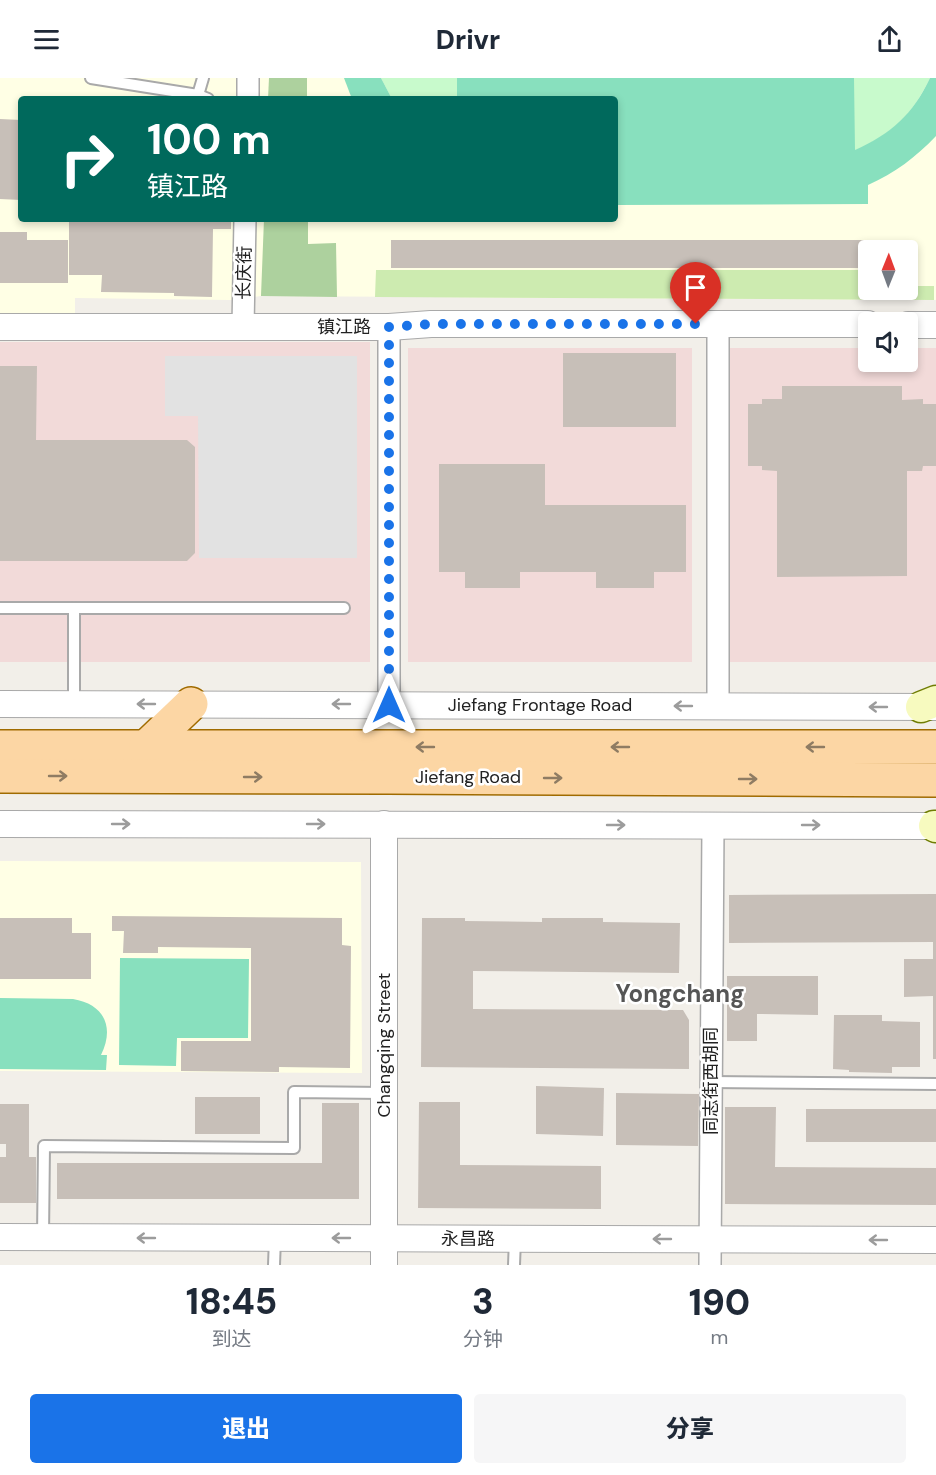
<!DOCTYPE html>
<html lang="zh">
<head>
<meta charset="utf-8">
<style>
	body { margin:0; font-family:"DM Sans","Noto Sans SC",sans-serif; background:#f6f6f7; color:#1f2937; height:100vh; display:flex; flex-direction:column; font-size:22px; white-space:nowrap }
	* { box-sizing:border-box; margin:0 }
	p { font-size:20px; color:#747a83 }
	.icon { flex:none; width:33px; height:33px; fill:none; stroke:currentColor; stroke-width:2; stroke-linecap:round; stroke-linejoin:round }
	.map { position:relative; height:1187px; overflow:hidden }
	.details { display:flex; flex-direction:column; background:#fff; flex:1 }
	.details>* { flex:none }
	.top-card { position:absolute; left:18px; top:18px; width:600px; height:126px; border-radius:6px; box-shadow:0 3px 9px #0003; background:#00695c; color:#fff; overflow:hidden }
	.needle { width:39px; rotate:1deg }
	.buttons { position:absolute; left:858px; top:162px; display:grid; gap:12px }
	.buttons a { display:grid; place-items:center; width:60px; height:60px; border-radius:6px; background:#fff; box-shadow:0 3px 9px #0003; font-size:30px }
	.pin { position:absolute; display:grid; place-items:center; width:51px; height:51px; color:#fff; margin:-62px -26px; border-radius:50% 50% 50% 0; rotate:-45deg; box-shadow:0 0 6px #0007 }
	.pin .icon { rotate:45deg }
	.me { position:absolute; width:66px; margin:-33px; rotate:0deg; stroke-linejoin:round; filter:drop-shadow(0 0 4px #0008) }
	.turn { display:flex; align-items:center; gap:21px; height:126px; padding:0 30px; font-size:27px }
	.turn .icon { width:78px; height:78px; stroke-width:2.5 }
	.turn b { display:block; font-size:42px; line-height:51px }
	.eta { display:flex; justify-content:space-evenly; align-items:center; height:102px; text-align:center }
	.eta b { font-size:36px; font-weight:800; line-height:42px }
	.cta { display:flex; gap:12px; margin-top:auto; padding:12px 30px }
	.cta a { flex:1; height:69px; border-radius:6px; background:#1a73e8; color:#fff; font-size:24px; font-weight:800; line-height:69px; text-align:center }
	.cta a+a { background:#f6f6f7; color:#1f2937 }
	header { display:flex; justify-content:space-between; align-items:center; height:78px; padding:0 30px; background:#fff; font-size:27px; font-weight:800 }
	.map>svg:first-child { display:block }
	.commercial { fill:#f2dad9 }
	.education { fill:#ffffe5; fill-rule:evenodd }
	.grass { fill:#cdebb0 }
	.forest { fill:#add19e }
	.park { fill:#c8facc }
	.pitch { fill:#88e0be }
	.parking { fill:#e2e2e2 }
	.building { fill:#c7bfb8 }
	.lines { fill:none; stroke-linecap:round; stroke-linejoin:round }
	.service-casing { stroke:#a9a9a9; stroke-width:14 }
	.minor-casing { stroke:#a9a9a9; stroke-width:24 }
	.tertiary-casing { stroke:#a9a9a9; stroke-width:28 }
	.secondary-casing { stroke:#707d05; stroke-width:33 }
	.primary-casing { stroke:#a06b00; stroke-width:36 }
	.service { stroke:#fff; stroke-width:10 }
	.minor { stroke:#fff; stroke-width:21 }
	.tertiary { stroke:#fff; stroke-width:26 }
	.secondary { stroke:#f7fabf; stroke-width:30 }
	.primary { stroke:#fcd6a4; stroke-width:33 }
	.oneway { stroke:#9c9c9c }
	.oneway2 { stroke:#8f7c63 }
	.route { stroke:#1a73e8; stroke-width:10; stroke-dasharray:0 18 }
	.labels { text-anchor:middle; stroke-width:5; stroke-linejoin:round; paint-order:stroke }
	.street-label { font-size:18px; fill:#222; stroke:#fff }
	.district-label { font-size:24px; font-weight:bold; fill:#555; stroke:#fff }
</style>
</head>
<body>
<header><svg class="icon" aria-label="menu" viewBox="0 0 24 24"><path d="M4 6h16M4 12h16M4 18h16"/></svg>Drivr<svg class="icon" aria-label="share" viewBox="0 0 24 24"><path d="M12 15V3M7 8l5-5 5 5M5 13v7h14v-7"/></svg></header>
<div class="map">
<svg width="936" height="1187" viewBox="0 0 936 1187">
	<rect width="100%" height="100%" fill="#f2efe9"/>
	<g class="commercial">
		<rect x="0" y="264" width="370" height="320"/>
		<rect x="408" y="270" width="284" height="314"/>
		<path d="M725 270H868V284H908V270H936V584H725Z"/>
	</g>
	<g class="education">
		<path d="M0 0H936V222L261 218 231 222 75 220V235L0 236ZM21 21H615V141H21ZM868 172H908V212H868Z"/>
		<path d="M0 783 361 784 362 995 0 993Z"/>
	</g>
	<path class="grass" d="M376 192H868V212H908V208H934V222L375 219Z"/>
	<g class="forest">
		<path d="M269 0H307V21H268Z"/>
		<path d="M264 141H308V166L336 165 337 219 261 218Z"/>
	</g>
	<g class="park">
		<path d="M381 0H457V21H392Z"/>
		<path d="M854 0H930C912 37 892 56 854 73Z"/>
	</g>
	<g class="pitch">
		<path d="M344 0H381L392 21H352Z"/>
		<path d="M457 0H854L855 72C891 56 913 36 930 0H936V58C916 79 895 95 868 107V126L615 127V21H457Z"/>
		<path d="M120 880 249 881 248 960H177L176 988 119 987Z"/>
		<path d="M0 920 73 921C104 926 115 949 101 977H107L106 992 0 991Z"/>
	</g>
	<path class="parking" d="M165 278H357V480H199L198 338H165Z"/>
	<g class="building">
		<path d="M0 41 21 42V122L0 121Z"/>
		<path d="M69 141H231V151H213L212 219 174 218V215L101 214 102 197H69Z"/>
		<path d="M0 154H27V162H68V205H0Z"/>
		<path d="M391 162H885V172H868V190H391Z"/>
		<rect x="563" y="275" width="113" height="74"/>
		<path d="M0 288H37L36 362H187L195 369V475L187 483H0Z"/>
		<path d="M782 308H902V322L923 321V326H936V388H923L922 393H907V498L777 499V393L762 392V388H748V326H762V321H782Z"/>
		<path d="M439 386H545V427H686V494H654V510H596V494H520V510H465V494H439Z"/>
		<path d="M936 816V981H933V918L904 919V881H933V864L729 865V817Z"/>
		<path d="M112 838 342 840V867L351 868 350 990 279 989V994L181 993V963H251V870L158 869V875H123L124 853H112Z"/>
		<path d="M0 840H72V855H91V901H0Z"/>
		<path d="M422 840H465V843L542 844V840H603V844L680 845 679 895 473 893V931L683 932 689 942V991L421 989Z"/>
		<path d="M727 898H818V937L757 936V963H727Z"/>
		<path d="M834 937H882V943L920 944V989H892V995L849 994V992L833 991Z"/>
		<path d="M536 1008 604 1010 603 1058 536 1056Z"/>
		<path d="M616 1015 699 1016 698 1068 616 1067Z"/>
		<rect x="195" y="1019" width="65" height="37"/>
		<path d="M419 1024H460V1087L601 1088V1131L418 1130Z"/>
		<path d="M322 1025H359V1121H57V1085H322Z"/>
		<path d="M0 1026H29V1079H36V1125H0V1079H6V1066H0Z"/>
		<path d="M725 1029H776L775 1089 936 1090V1127L725 1126Z"/>
		<rect x="806" y="1031" width="130" height="33"/>
	</g>
	<g class="lines">
		<g class="service-casing">
			<g id="service">
				<path d="M91 0 198 17 208 21"/>
				<path d="M198 17 203 0"/>
				<path d="M0 530H344"/>
				<path d="M74 530V626"/>
				<path d="M711 1004 936 1006"/>
				<path d="M43 1159 44 1068 294 1070V1014L383 1015"/>
				<path d="M274 1187 275 1160"/>
				<path d="M514 1187 515 1161"/>
			</g>
		</g>
		<g class="minor-casing">
			<g id="minor">
				<path d="M248 21V0"/>
				<path d="M718 246V628"/>
				<path d="M243 249 245 141"/>
				<path d="M389 627V249"/>
				<path d="M710 1187 713 747"/>
			</g>
		</g>
		<g class="tertiary-casing">
			<g id="tertiary">
				<path d="M908 247H936"/>
				<path d="M0 249H389L431 246H868"/>
				<path d="M0 626 936 629"/>
				<path d="M0 746 936 748"/>
				<path d="M0 1159 936 1162"/>
				<path d="M384 1187V746"/>
			</g>
		</g>
		<g class="secondary-casing">
			<g id="secondary">
				<path d="M921 629 936 623"/>
				<path d="M934 748 936 749"/>
			</g>
		</g>
		<g class="primary-casing">
			<g id="primary">
				<path d="M0 669H936"/>
				<path d="M146 669 191 626"/>
				<path d="M0 698 388 699 936 702"/>
			</g>
		</g>
		<use href="#service" class="service"/>
		<use href="#minor" class="minor"/>
		<use href="#tertiary" class="tertiary"/>
		<use href="#secondary" class="secondary"/>
		<use href="#primary" class="primary"/>
	</g>
	<defs><path id="oneway-shaft" d="M-6 0H5M1.5-3L5.5 0L1.5 3" fill="none" stroke-width="1.6" stroke-linecap="round" stroke-linejoin="round" transform="scale(1.5)"/></defs>
	<g class="oneway">
		<use href="#oneway-shaft" transform="translate(146 626) rotate(-180)"/>
		<use href="#oneway-shaft" transform="translate(341 626) rotate(-180)"/>
		<use href="#oneway-shaft" transform="translate(683 628) rotate(-180)"/>
		<use href="#oneway-shaft" transform="translate(878 629) rotate(-180)"/>
		<use href="#oneway-shaft" transform="translate(121 746)"/>
		<use href="#oneway-shaft" transform="translate(316 746)"/>
		<use href="#oneway-shaft" transform="translate(616 747)"/>
		<use href="#oneway-shaft" transform="translate(811 747)"/>
		<use href="#oneway-shaft" transform="translate(146 1160) rotate(-180)"/>
		<use href="#oneway-shaft" transform="translate(341 1160) rotate(-180)"/>
		<use href="#oneway-shaft" transform="translate(662 1161) rotate(-180)"/>
		<use href="#oneway-shaft" transform="translate(878 1162) rotate(-180)"/>
	</g>
	<g class="oneway2">
		<use href="#oneway-shaft" transform="translate(425 669) rotate(-180)"/>
		<use href="#oneway-shaft" transform="translate(620 669) rotate(-180)"/>
		<use href="#oneway-shaft" transform="translate(815 669) rotate(-180)"/>
		<use href="#oneway-shaft" transform="translate(58 698)"/>
		<use href="#oneway-shaft" transform="translate(253 699)"/>
		<use href="#oneway-shaft" transform="translate(553 700)"/>
		<use href="#oneway-shaft" transform="translate(748 701)"/>
	</g>
	<g class="lines">
		<path class="route" d="M389 627V249L431 246H696"/>
	</g>
	<g class="labels">
		<g class="street-label">
			<text transform="translate(244 195) rotate(-89)" y="6">长庆街</text>
			<text x="344" y="255">镇江路</text>
			<text x="540" y="633">Jiefang Frontage Road</text>
			<text x="468" y="705">Jiefang Road</text>
			<text transform="translate(384 967) rotate(-90)" y="6">Changqing Street</text>
			<text transform="translate(711 1003) rotate(-90)" y="6">同志街西胡同</text>
			<text x="468" y="1167">永昌路</text>
		</g>
		<g class="district-label">
			<text x="680" y="924">Yongchang</text>
		</g>
	</g>
</svg>
<div class="buttons">
<a><svg class="needle" viewBox="-14 -14 28 28"><path d="M0-13l5 13h-10z" fill="#e53935"/><path d="M0 13l5-13h-10z" fill="#747a83"/></svg></a>
<a><svg class="icon" aria-label="sound" viewBox="0 0 24 24"><path d="M4 9h4l5-4v14l-5-4H4zM17 9q2 3 0 6"/></svg></a>
</div>
<div class="pin" style="left:696px;top:246px;background:#d93025"><svg class="icon" aria-label="arrive" viewBox="0 0 24 24"><path d="M6 21V4h12l-3 4 3 4H6"/></svg></div>
<svg class="me" style="left:389px;top:627px" viewBox="-20 -20 40 40"><path d="M0-17L14 15 0 8-14 15z" fill="#1a73e8" stroke="#fff" stroke-width="4"/></svg>
<div class="top-card">
<div class="turn"><svg class="icon" aria-label="right" viewBox="0 0 24 24"><path d="M7 20v-9h11M14 6l5 5-5 5"/></svg><div><b>100 m</b>镇江路</div></div>
</div>
</div>
<section class="details">
<div class="eta">
<div><b>18:45</b><p>到达</p></div>
<div><b>3</b><p>分钟</p></div>
<div><b>190</b><p>m</p></div>
</div>
<div class="cta"><a>退出</a><a>分享</a></div>
</section>
</body>
</html>
